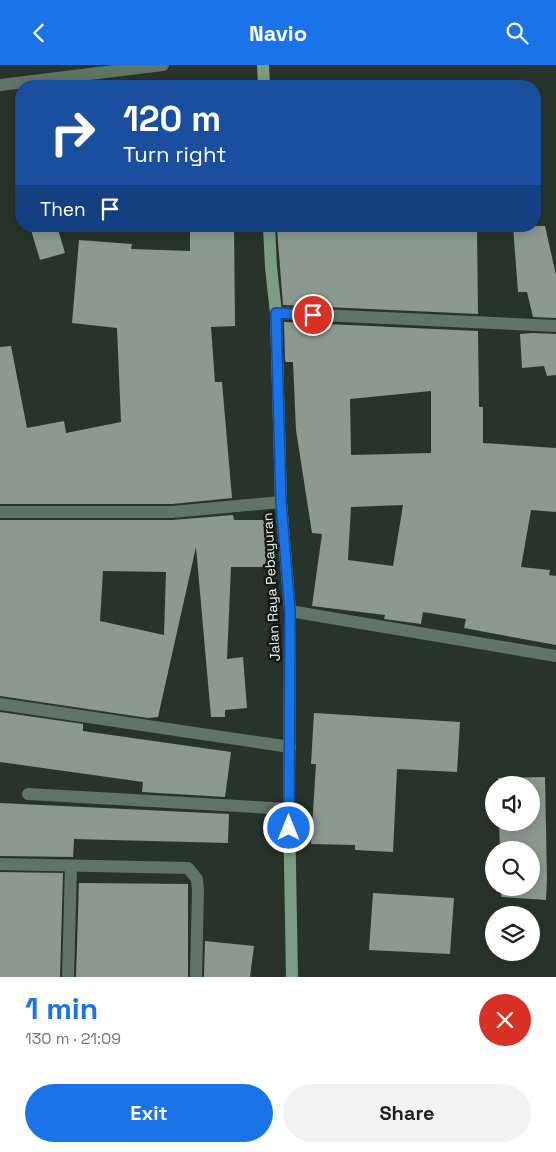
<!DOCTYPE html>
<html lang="en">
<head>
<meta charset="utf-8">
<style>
	body { margin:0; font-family:"Space Grotesk",sans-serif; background:#f2f2f2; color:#202124; height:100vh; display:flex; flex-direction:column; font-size:19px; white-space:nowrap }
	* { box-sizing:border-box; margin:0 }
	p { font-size:16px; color:#757577 }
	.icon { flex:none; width:28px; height:28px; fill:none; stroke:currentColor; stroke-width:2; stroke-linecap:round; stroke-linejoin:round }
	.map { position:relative; height:912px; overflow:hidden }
	.details { display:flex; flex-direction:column; background:#fff; flex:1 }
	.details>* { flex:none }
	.banner { position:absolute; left:15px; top:15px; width:526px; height:152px; border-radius:20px; box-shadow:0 2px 12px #0003; background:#1a4fa0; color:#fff; overflow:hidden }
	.tools { position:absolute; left:485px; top:711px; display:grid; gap:10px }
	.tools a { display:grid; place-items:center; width:55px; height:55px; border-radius:50%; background:#fff; box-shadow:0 2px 12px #0003; font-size:25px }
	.pin { position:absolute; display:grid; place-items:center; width:42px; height:42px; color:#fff; margin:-21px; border:2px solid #fff; border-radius:50%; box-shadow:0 1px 5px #0007 }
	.me { position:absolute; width:55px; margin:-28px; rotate:0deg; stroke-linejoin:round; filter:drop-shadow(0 0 4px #0008) }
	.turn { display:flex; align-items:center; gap:18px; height:105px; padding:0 25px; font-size:22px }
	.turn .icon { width:65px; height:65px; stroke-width:2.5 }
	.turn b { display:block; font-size:35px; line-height:42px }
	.then { display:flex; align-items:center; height:48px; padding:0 25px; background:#0003; gap:10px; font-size:19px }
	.round { display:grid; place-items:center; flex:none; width:52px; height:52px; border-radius:26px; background:#f2f2f2 }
	.head { display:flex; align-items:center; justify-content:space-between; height:85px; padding:0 25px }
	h1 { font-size:30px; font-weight:700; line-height:38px; color:#1a73e8 }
	.cta { display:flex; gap:10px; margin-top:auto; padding:10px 25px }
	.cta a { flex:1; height:58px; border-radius:30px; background:#1a73e8; color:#fff; font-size:20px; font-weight:700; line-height:58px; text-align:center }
	.cta a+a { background:#f2f2f2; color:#202124 }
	header { display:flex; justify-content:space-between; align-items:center; height:65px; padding:0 25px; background:#1a73e8; color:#fff; font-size:22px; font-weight:700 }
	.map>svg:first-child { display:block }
	.building { fill:#8b998e; fill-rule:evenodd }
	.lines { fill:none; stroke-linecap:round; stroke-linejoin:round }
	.street { stroke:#617566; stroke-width:12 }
	.secondary { stroke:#7c9c84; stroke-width:12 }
	.route-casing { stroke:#114b97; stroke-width:12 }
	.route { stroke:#1a73e8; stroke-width:9 }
	.labels { text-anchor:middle; stroke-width:5; stroke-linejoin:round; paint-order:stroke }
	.street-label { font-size:14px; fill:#ecf4ee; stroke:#141a16 }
</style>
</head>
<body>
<header><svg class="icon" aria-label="back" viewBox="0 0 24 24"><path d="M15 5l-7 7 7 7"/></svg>Navio<svg class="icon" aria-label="search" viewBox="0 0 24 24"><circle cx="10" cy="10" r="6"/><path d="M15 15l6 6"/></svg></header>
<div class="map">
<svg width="556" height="912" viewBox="0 0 556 912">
	<rect width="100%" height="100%" fill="#28342b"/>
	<g class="building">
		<path d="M43 161H57L65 188 40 195 31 165Z"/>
		<path d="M190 161H234L235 261 211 262 215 317H222L232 433 172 439H0V282L11 281 27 363 64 356 66 368 121 357 117 263 72 258 79 175 132 179 131 184 190 186Z"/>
		<path d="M429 161H477L478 249 283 240 277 164 429 165Z"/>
		<path d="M513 161H545L556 210V253L533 252 527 227H518Z"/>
		<path d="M284 257 478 266 479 342H483V378L556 383V447L531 445 521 502 550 505 549 510 556 511V580L464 563 466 554 423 547 421 559 384 554 385 550 312 541 322 469 312 468 296 365 293 297H286L285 295ZM431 326V388L351 390 350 334ZM403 440 393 501 348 495 351 442Z"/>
		<path d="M532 268 556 269V310L547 311 544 301 522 303 520 269Z"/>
		<path d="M233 450 234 455H266V502H231L227 594 243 592 247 643 225 645V652H211L196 482 158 652 148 653 0 631V455H172ZM103 506 166 507 164 570 100 556Z"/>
		<path d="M0 647 83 659V666L231 687 225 732 142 727 143 717 0 697Z"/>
		<path d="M314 648 460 657 457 707 397 704 393 787 355 785V780L311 779 316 699H311Z"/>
		<path d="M545 712 547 814 546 835 501 832 502 822H531V785H500L499 758H531V720H498V713Z"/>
		<path d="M0 738 229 749 228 778 74 774 73 792 0 791Z"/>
		<path d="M0 807 63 808 60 912H0Z"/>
		<path d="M79 818 188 819V912H76Z"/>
		<path d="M373 828 454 833 450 889 369 885Z"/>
		<path d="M205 876 254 881 250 912H204Z"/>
	</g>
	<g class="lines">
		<g class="street">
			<path d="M0 20 163 0"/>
			<path d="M276 248 556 261"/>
			<path d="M0 447H172L281 437"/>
			<path d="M290 546 556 591"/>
			<path d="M0 639 290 682"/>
			<path d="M28 729 289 744"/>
			<path d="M0 799 188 803 197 814 198 826 196 912"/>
			<path d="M68 912 71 801"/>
		</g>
		<g class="secondary">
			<path d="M263 0 264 21"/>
			<path d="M269 161 271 202 276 248 281 437 290 546 289 744 292 912"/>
		</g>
	</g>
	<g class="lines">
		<g class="route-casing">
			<path id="route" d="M289 763 290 546 281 437 276 248 313 250"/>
		</g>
		<use href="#route" class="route"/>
	</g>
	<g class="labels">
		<g class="street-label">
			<text transform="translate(271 522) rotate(-93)" y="5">Jalan Raya Pebayuran</text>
		</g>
	</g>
</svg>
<div class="tools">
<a><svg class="icon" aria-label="sound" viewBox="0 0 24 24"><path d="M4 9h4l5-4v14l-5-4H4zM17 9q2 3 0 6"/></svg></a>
<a><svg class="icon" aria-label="search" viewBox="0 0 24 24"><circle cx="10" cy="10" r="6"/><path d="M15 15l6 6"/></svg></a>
<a><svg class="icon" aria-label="layers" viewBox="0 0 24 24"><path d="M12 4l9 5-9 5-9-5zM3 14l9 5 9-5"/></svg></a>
</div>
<div class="pin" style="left:313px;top:250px;background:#d93025"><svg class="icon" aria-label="arrive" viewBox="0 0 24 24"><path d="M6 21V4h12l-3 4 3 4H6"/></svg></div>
<svg class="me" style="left:289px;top:763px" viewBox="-20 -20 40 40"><circle r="17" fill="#1a73e8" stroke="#fff" stroke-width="3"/><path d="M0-11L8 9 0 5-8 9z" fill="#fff"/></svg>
<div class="banner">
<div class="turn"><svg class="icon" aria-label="right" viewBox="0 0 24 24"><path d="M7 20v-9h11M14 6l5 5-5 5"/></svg><div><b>120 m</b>Turn right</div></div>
<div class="then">Then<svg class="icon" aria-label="arrive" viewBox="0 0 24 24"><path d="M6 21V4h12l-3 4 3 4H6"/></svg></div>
</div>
</div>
<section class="details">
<div class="head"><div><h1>1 min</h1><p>130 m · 21:09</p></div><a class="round" style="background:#d93025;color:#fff"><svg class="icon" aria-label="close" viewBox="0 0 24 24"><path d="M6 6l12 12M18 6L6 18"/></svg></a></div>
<div class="cta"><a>Exit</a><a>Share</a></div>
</section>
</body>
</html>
